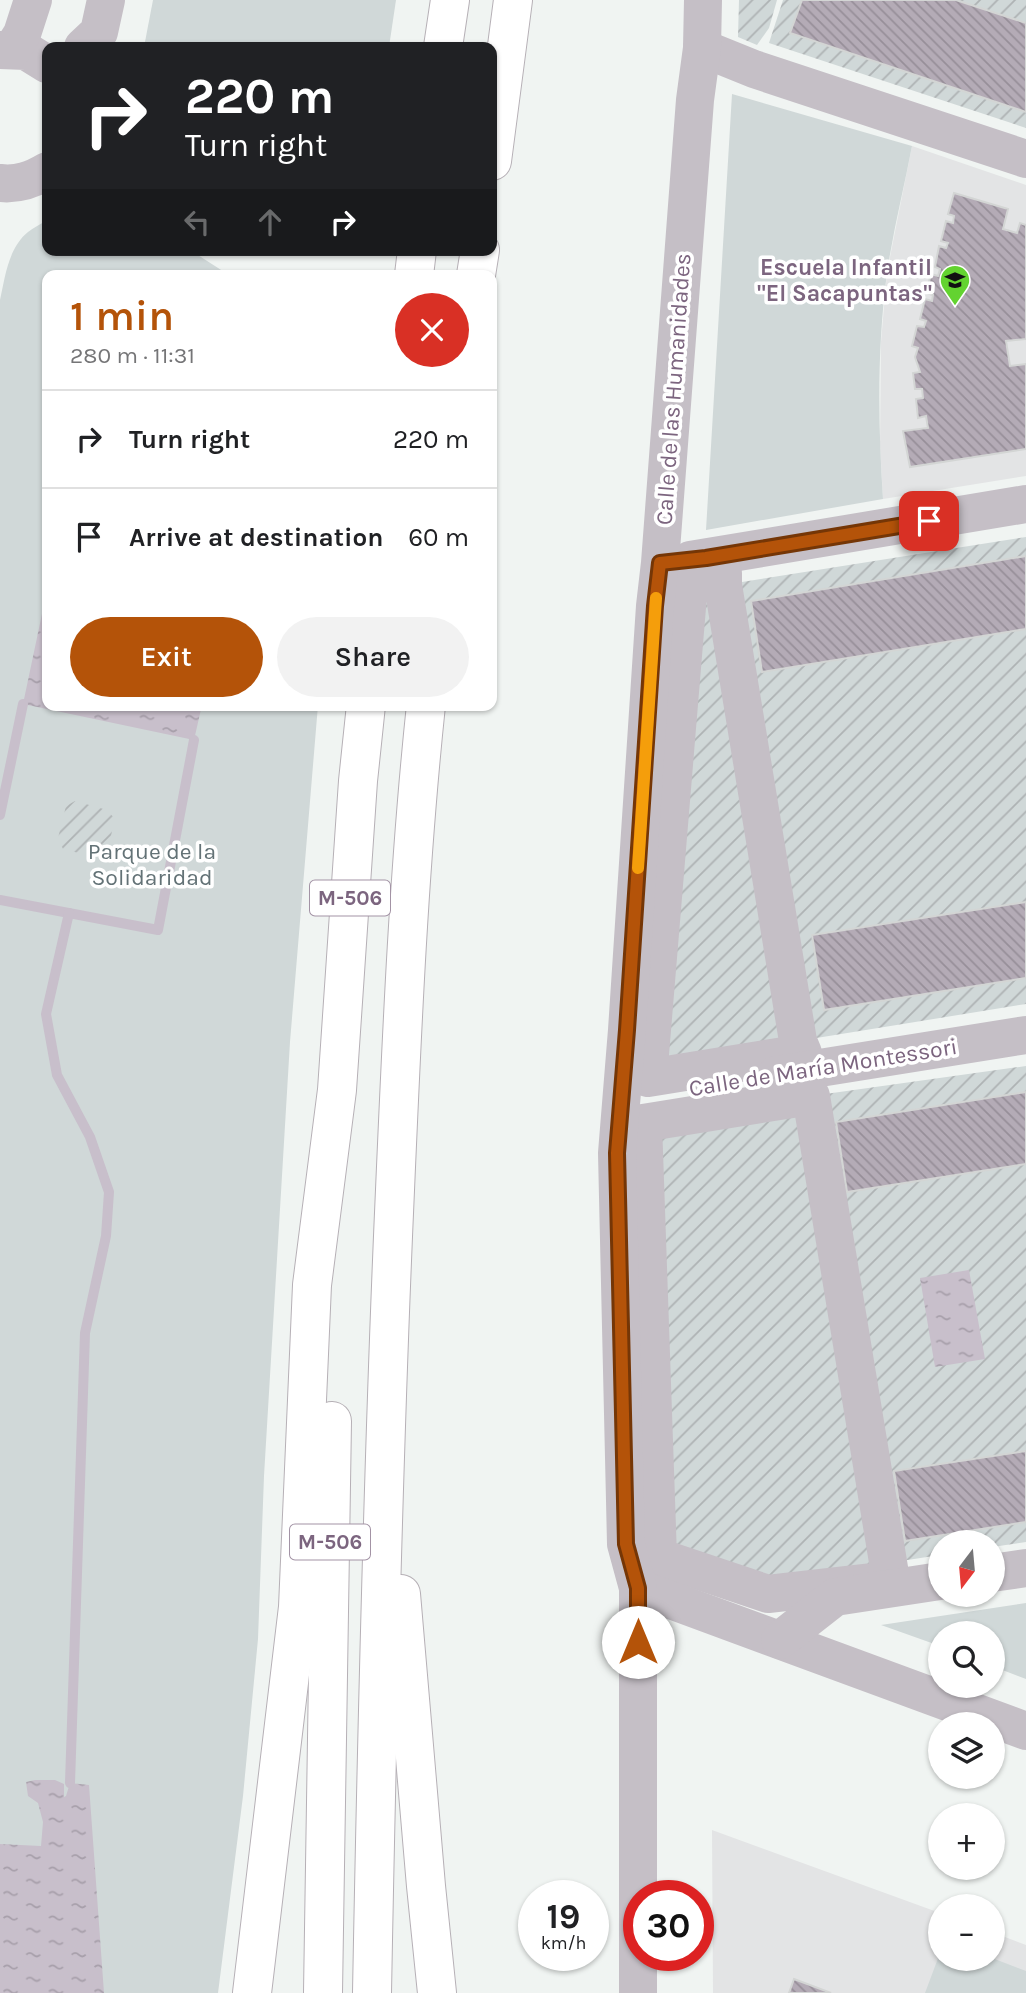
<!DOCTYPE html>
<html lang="en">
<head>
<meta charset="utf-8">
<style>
	body { margin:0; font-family:Karla,sans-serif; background:#f2f2f2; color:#202124; height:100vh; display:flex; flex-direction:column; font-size:26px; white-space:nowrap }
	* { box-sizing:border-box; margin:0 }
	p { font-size:23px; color:#757577 }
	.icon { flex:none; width:38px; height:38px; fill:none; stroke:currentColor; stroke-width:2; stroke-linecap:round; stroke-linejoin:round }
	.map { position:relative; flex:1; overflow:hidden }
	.sheet { position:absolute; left:42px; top:270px; width:455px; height:441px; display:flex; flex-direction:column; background:#fff; border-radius:14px; box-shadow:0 2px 5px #0004 }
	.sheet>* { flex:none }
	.top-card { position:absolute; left:42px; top:42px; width:455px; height:214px; border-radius:14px; box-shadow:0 2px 5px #0004; background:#202124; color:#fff; overflow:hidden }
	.needle { width:46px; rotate:196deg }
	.tools { position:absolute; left:928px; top:1530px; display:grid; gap:14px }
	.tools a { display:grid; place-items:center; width:77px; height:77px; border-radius:50%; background:#fff; box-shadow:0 2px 5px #0004; font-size:35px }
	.speed { position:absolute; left:518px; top:1880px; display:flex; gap:14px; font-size:35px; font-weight:700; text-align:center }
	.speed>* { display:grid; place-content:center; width:91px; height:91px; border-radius:50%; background:#fff; box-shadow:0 2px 5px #0004; line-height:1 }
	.speed small { font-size:18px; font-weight:400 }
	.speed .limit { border:10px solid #d22; background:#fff; color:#111 }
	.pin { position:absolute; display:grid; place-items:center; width:60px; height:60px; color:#fff; margin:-30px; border-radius:14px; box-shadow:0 4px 10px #0006 }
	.me { position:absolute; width:77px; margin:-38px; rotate:0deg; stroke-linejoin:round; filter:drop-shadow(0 0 5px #0008) }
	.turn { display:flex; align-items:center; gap:24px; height:147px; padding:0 28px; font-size:32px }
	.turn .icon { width:91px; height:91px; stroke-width:2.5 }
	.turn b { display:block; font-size:49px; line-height:60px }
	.lanes { display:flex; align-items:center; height:66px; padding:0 28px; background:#0003; justify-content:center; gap:35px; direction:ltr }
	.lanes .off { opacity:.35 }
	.round { display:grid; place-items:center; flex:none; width:74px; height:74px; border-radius:37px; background:#f2f2f2 }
	.headline { display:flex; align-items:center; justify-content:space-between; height:119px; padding:0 28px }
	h1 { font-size:42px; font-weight:600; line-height:52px; color:#b45309 }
	.action { display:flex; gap:14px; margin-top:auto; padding:14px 28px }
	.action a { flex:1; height:80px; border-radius:42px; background:#b45309; color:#fff; font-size:28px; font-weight:600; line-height:80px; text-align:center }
	.action a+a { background:#f2f2f2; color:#202124 }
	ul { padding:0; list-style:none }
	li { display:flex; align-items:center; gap:21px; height:98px; padding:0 28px; border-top:2px solid #e0e0e0 }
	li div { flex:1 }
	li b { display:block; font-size:26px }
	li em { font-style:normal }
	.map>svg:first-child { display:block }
	.built { fill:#e3e4e5 }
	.green { fill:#d0d8d8 }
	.garden { fill:url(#garden-furrows) }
	.water { fill:url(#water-ripples) }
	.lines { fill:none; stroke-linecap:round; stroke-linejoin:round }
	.stream { stroke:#c8bfcb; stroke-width:10 }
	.building { fill:url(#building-back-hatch); stroke:#d3d5d4; stroke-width:2 }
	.highway-casing { stroke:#b6b0b6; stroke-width:40 }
	.minor { stroke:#c5bfc6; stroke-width:38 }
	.highway { stroke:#fff; stroke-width:38 }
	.route-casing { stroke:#753606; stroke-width:18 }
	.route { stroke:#b45309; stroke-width:12 }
	.slow { stroke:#f59e0b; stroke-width:12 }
	.labels { text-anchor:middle; stroke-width:7; stroke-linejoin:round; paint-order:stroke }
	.shield { fill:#fff; stroke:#a393a5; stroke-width:2 }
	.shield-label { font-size:21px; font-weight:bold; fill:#7c657f }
	.poi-label { font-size:23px; font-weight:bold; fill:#7c657f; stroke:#fff; text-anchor:end }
	.street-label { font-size:23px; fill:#7c657f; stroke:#fff }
	.park-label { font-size:23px; fill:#637276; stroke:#fff }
</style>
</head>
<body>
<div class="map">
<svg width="1026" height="1993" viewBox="0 0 1026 1993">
	<defs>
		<pattern id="garden-furrows" width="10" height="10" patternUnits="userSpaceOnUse" patternTransform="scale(1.75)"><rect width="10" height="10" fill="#d0d8d8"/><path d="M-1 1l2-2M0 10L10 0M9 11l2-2" fill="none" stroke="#aeb3b4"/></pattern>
		<pattern id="water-ripples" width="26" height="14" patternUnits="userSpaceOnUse" patternTransform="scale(1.75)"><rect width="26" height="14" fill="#c8bfcb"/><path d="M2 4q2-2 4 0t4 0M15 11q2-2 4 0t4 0" fill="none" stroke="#a79faa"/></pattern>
		<pattern id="building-back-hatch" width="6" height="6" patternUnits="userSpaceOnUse" patternTransform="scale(1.75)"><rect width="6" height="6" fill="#b4abb6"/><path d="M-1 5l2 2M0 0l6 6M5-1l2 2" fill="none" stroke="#978f99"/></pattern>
	</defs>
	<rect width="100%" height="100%" fill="#f0f4f2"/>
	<g class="built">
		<path d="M912 146 1026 185V476L883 499 880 445 881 342 887 272Z"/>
		<path d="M712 1830 940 1913V1958H992V1932L1026 1945V1993H713Z"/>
	</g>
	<g class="green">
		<path d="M153 0H396L389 47H144Z"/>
		<path d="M732 94 912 146C904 188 893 231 887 273 877 348 878 424 883 499L706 530Z"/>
		<path d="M47 220V250H190L229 275H47V705H318L290 1042 264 1476 258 1639 243 1796 218 1993H0V300C5 278 8 248 28 232 33 228 41 224 47 220Z"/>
		<path d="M1026 1603V1679L992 1666V1633H940V1646L881 1625Z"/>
		<path d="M940 1953V1958H992L1026 1971V1993H925Z"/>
	</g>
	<g class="garden">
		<path d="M739 0H777L769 28 757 45 738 37Z"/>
		<path d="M783 0H1026V128L769 43Z"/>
		<path d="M1026 537V1004L798 1041 723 585Z"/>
		<path d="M720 581 796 1047 660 1071 695 589Z"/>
		<path d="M75 801 107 810 115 819 107 852 102 859 63 849 58 838 66 806Z"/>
		<path d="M1026 1066V1542L992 1547V1542H940V1555L888 1563 811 1096Z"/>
		<path d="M807 1109 882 1572 769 1585 664 1548 653 1128Z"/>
	</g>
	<g class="water">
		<path d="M47 590V705H202L194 740 23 704Z"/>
		<path d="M969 1270 985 1359 935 1367 920 1278Z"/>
		<path d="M35 1780H55L64 1784V1797L66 1796 70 1783 89 1785 104 1993H0V1844L41 1846 43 1822 38 1803 28 1796 26 1782Z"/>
	</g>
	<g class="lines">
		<g class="stream">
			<path d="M0 815 23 704"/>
			<path d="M0 900 158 930 194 740"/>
			<path d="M69 913 46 1014 57 1075 90 1137 109 1192 106 1236 85 1333 70 1783"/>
		</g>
	</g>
	<g class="building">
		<path d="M802 0H956L1026 23V112L790 33Z"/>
		<path d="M954 193 1008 209 1003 229 1017 233 1020 223 1026 225V339L1006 341 1010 366 1026 364V449L910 467 903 431 928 428 926 416 918 418 916 399 923 398 922 389H915L913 373 920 372 915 357 918 348 912 346 917 326 924 327 926 321 920 319 925 299 932 301 933 295 926 293 931 274 938 276 940 269 935 267 939 246 946 248 948 243 941 241 946 221 953 223 954 216 948 214Z"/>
		<path d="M1026 556V629L762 672 751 601Z"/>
		<path d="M1026 902V978L824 1010 812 935Z"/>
		<path d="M1026 1092V1164L847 1192 836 1122Z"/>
		<path d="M1026 1451V1522L905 1541 894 1471Z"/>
		<path d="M794 1979 831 1993H789Z"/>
	</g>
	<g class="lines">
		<g class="highway-casing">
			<g id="highway">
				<path d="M443 47 450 0"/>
				<path d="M492 161 513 0"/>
				<path d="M414 275 417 250"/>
				<path d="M476 275 480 250"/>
				<path d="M401 1594 426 1886 437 1993"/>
				<path d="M252 1993 298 1607 312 1285 337 1090 358 781 366 705"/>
				<path d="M323 1993 332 1421"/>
				<path d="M372 1993C377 1725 383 1458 395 1190 402 1028 409 866 426 705"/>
			</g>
		</g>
		<g class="minor">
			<path d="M83 47 99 32 106 0"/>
			<path d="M702 48 754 69 1026 159"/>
			<path d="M0 50 26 51 47 64"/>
			<path d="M12 50 22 34 33 0"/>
			<path d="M0 183C18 185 32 180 47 171"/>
			<path d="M690 560 1026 504"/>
			<path d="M723 573V585L798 1041 803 1053 648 1078 689 583Z"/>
			<path d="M776 1075 1026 1035"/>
			<path d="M811 1096 891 1580 768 1594 658 1557 643 1123Z"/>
			<path d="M992 1573 1026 1568"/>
			<path d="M638 1588 1026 1731"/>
			<path d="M780 1640 835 1597 940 1581"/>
			<path d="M638 1993V1588L626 1544 617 1153 627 1030 655 606 660 563 695 100 702 48 703 0"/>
		</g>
		<use href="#highway" class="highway"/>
	</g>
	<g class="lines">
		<g class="route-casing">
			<path id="route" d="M638 1642V1588L626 1544 617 1153 627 1030 655 606 660 563 706 558 929 521"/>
		</g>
		<use href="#route" class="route"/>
		<path class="slow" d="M638 868 656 598"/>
	</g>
	<defs>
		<g id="school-pin" transform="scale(1.575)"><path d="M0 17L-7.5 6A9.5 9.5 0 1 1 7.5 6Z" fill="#63d330" stroke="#fff"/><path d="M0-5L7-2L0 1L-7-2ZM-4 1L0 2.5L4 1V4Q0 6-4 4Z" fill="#111"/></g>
	</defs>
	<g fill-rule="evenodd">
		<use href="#school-pin" x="955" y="280"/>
	</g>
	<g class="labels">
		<g class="shield">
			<rect x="310" y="880.5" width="80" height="35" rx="5"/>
			<rect x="290" y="1524.5" width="80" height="35" rx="5"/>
		</g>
		<g class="shield-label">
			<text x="350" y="905">M-506</text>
			<text x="330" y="1549">M-506</text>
		</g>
		<g class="poi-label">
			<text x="932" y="275">Escuela Infantil<tspan x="932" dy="26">"El Sacapuntas"</tspan></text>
		</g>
		<g class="street-label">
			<text transform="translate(673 389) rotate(-86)" y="8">Calle de las Humanidades</text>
			<text transform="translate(823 1067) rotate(-9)" y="8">Calle de María Montessori</text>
		</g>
		<g class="park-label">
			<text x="152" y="859">Parque de la<tspan x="152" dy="26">Solidaridad</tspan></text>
		</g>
	</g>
</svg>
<div class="tools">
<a><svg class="needle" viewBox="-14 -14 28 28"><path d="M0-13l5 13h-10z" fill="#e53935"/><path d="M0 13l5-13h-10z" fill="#757577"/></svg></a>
<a><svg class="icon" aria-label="search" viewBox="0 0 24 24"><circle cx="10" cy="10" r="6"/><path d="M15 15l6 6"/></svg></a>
<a><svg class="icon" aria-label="layers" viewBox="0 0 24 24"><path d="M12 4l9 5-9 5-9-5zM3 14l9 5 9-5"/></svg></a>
<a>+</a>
<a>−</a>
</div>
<div class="speed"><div>19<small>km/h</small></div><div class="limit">30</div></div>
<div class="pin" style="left:929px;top:521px;background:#d93025"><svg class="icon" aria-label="arrive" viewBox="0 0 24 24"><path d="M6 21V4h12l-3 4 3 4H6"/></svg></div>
<svg class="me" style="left:638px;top:1642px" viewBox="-20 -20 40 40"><circle r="19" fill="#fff"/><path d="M0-13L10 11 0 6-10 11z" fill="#b45309"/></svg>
<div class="top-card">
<div class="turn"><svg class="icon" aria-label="right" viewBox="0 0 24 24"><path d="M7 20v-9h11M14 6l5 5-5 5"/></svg><div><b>220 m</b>Turn right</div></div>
<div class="lanes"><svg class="icon off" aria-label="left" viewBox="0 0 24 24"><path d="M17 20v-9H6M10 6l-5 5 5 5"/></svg><svg class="icon off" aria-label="ahead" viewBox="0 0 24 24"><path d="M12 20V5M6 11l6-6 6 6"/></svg><svg class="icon" aria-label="right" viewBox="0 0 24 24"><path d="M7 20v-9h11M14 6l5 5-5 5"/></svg></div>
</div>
<section class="sheet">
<div class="headline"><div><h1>1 min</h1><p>280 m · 11:31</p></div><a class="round" style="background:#d93025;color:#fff"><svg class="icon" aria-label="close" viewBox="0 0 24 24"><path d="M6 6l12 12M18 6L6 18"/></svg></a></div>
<ul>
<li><svg class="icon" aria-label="right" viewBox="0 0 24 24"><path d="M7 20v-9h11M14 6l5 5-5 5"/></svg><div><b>Turn right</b></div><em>220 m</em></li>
<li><svg class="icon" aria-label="arrive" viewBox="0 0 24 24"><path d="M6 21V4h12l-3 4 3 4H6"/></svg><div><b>Arrive at destination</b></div><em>60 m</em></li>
</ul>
<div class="action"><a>Exit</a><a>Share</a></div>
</section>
</div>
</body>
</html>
